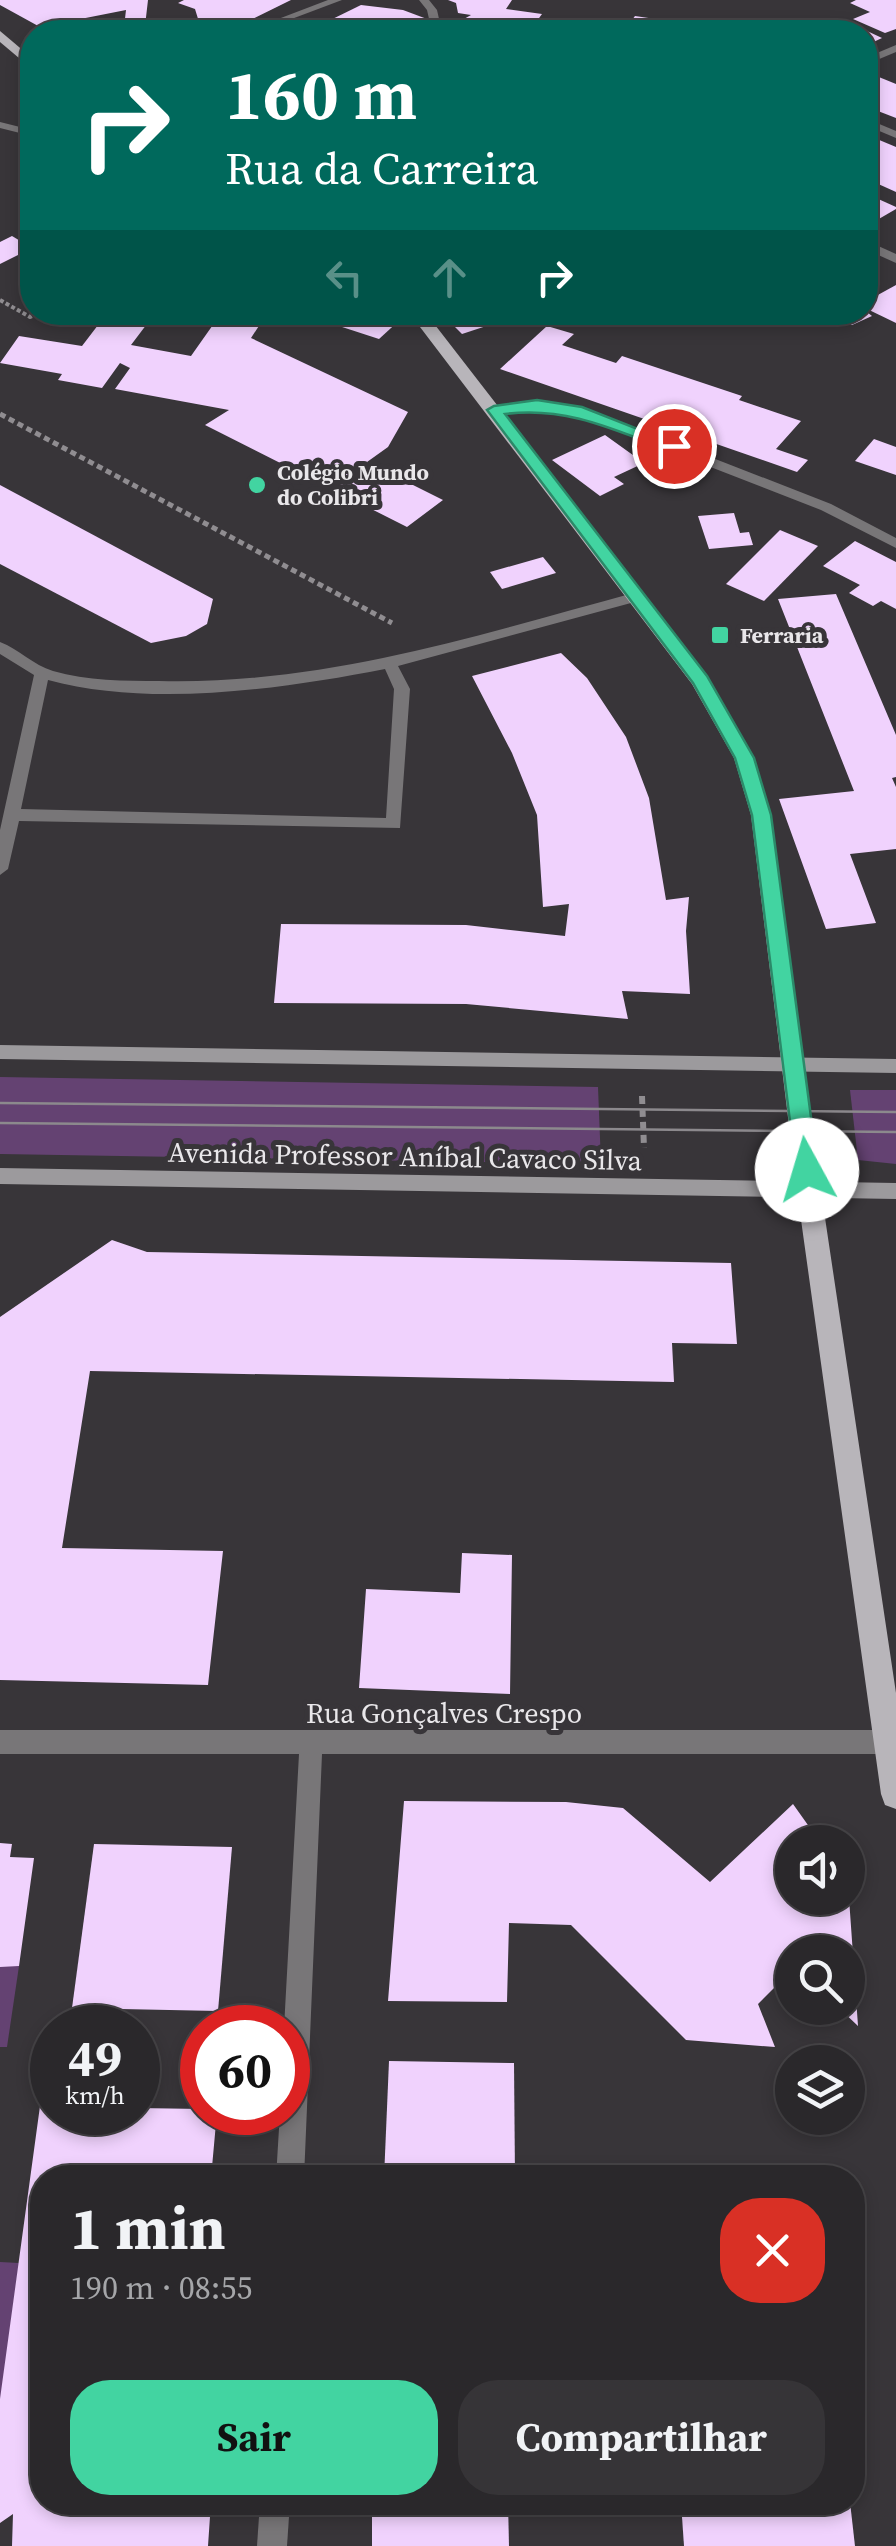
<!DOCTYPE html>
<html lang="pt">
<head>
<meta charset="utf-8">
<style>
	body { margin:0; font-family:"Source Serif 4",serif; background:#363437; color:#f1f3f6; height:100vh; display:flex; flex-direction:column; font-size:38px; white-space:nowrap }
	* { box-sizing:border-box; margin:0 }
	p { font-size:32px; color:#a5a6a9 }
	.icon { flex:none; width:55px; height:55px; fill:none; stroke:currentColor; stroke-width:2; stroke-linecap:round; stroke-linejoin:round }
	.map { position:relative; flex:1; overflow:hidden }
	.drawer { position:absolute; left:30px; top:2165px; width:835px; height:350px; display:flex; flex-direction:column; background:#2a282b; border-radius:40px; box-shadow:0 5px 15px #0003,0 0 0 2px #464447 }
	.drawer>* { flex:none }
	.guide { position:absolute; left:20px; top:20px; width:858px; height:305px; border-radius:40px; box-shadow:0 5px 15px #0003,0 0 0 2px #464447; background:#00695c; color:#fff; overflow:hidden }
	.fabs { position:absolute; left:775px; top:1825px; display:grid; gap:20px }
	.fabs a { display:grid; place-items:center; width:90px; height:90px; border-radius:50%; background:#2a282b; box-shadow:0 5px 15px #0003,0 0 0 2px #464447; font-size:50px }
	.speed { position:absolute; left:30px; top:2005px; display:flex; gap:20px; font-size:50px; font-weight:700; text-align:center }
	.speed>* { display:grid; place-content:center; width:130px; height:130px; border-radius:50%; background:#2a282b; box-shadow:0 5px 15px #0003,0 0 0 2px #464447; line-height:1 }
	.speed small { font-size:25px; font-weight:400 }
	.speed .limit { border:15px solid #d22; background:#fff; color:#111 }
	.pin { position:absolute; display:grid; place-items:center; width:85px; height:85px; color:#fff; margin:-42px; border:5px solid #fff; border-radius:50%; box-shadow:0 2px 10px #0007 }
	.me { position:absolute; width:110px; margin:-55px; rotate:354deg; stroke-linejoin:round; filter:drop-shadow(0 0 8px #0008) }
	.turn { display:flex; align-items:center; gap:35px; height:210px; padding:0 40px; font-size:45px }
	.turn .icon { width:130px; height:130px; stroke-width:2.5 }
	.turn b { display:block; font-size:70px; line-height:85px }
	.lanes { display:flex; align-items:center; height:95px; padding:0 40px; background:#0003; justify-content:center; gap:50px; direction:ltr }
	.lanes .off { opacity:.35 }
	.round { display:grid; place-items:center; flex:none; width:105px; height:105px; border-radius:40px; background:#363437 }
	.headline { display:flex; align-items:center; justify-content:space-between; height:170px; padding:0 40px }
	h1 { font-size:60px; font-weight:700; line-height:75px }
	.action { display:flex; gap:20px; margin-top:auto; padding:20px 40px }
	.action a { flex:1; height:115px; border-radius:40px; background:#42d4a1; color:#111; font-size:40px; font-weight:700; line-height:115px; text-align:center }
	.action a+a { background:#363437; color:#f1f3f6 }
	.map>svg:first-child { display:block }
	.green { fill:#644272 }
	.building { fill:#f0d2fd }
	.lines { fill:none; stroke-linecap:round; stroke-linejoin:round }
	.path-far2 { stroke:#908d91; stroke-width:4; stroke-dasharray:4 2.5; stroke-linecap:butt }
	.path-far1 { stroke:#908d91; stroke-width:5; stroke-dasharray:6 4; stroke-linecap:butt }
	.path { stroke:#908d91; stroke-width:6; stroke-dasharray:8 5; stroke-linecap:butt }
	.minor { fill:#787678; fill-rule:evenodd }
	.secondary { fill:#9c9a9d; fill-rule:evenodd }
	.primary { fill:#b8b5ba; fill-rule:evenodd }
	.tram { stroke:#8c898d; stroke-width:2.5 }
	.route { fill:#42d4a1; stroke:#2b8a69; stroke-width:2.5 }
	.poi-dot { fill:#42d4a1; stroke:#383539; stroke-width:4 }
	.labels { text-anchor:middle; stroke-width:10; stroke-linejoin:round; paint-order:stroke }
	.far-poi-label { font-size:22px; font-weight:bold; fill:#e9e7ea; stroke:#383539; text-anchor:start }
	.street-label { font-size:28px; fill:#e9e7ea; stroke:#383539 }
</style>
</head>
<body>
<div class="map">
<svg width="896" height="2546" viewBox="0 0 896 2546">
	<rect width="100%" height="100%" fill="#383539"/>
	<g class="green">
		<path d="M0 1077 598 1087 601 1164 0 1154Z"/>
		<path d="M850 1090H896V1164L858 1160Z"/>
		<path d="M0 1966H19L7 2047H0Z"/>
		<path d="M0 2262 19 2263 0 2405Z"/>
	</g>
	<g class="building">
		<path d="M0 0H148L145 26 124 27 126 10 40 27 0 5Z"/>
		<path d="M184 0H291L226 32 199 22 195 9 178 3Z"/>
		<path d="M448 0H512L506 9 542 14 529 32 501 24 504 32H468L471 29 455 24 471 15 458 13 456 3Z"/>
		<path d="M856 0H896V29L885 33 853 19 870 12 850 3Z"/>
		<path d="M361 5 403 10 427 19 418 32H306Z"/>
		<path d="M635 16 662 20 653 32 609 31 619 18 632 20Z"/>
		<path d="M840 19 865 30 882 38 865 46V32H835L822 27Z"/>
		<path d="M784 21 811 32 818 29 827 32H761Z"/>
		<path d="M869 73 896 84V118L865 106V76Z"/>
		<path d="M865 134 896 147V192L865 178Z"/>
		<path d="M865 193 896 207V209L865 227Z"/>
		<path d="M12 236 32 248 0 264V242Z"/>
		<path d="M896 285V323L865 308V302Z"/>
		<path d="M108 312H156L131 345 191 356 222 312H268L251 338 408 412 388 447 367 462 443 500 407 527 205 425 229 410 115 389 130 368 120 363 102 388 58 380 62 374 0 363 19 336 82 346Z"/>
		<path d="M296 312H385L402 318 379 339Z"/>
		<path d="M440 312H505L511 318 462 334Z"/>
		<path d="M830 312H867L872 316 852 325Z"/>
		<path d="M547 326 574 334 562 345 616 363 622 356 742 396 739 400 801 421 776 449 808 460 797 472 500 369Z"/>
		<path d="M605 435 644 463 614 477 624 484 600 496 552 460Z"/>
		<path d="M874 439 896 447V475L855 461Z"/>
		<path d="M0 485 213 599 207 624 186 636 151 643 0 564Z"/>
		<path d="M734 513 740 533 749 532 753 545 709 549 698 516Z"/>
		<path d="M780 530 818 546 764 601 726 584Z"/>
		<path d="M855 541 896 562V609L881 601 873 606 849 593 860 585 823 566Z"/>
		<path d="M543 557 556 573 502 589 490 572Z"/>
		<path d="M836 594 896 735V777L892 778 896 787V849L850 854 876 923 826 929 779 799 854 791 778 599Z"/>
		<path d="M561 653 587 678 626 737 649 798 666 900 689 897 686 931 690 994 622 991 628 1019 466 1004 274 1003 281 924 466 925 565 936 569 904 543 907 537 815 512 753 472 676Z"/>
		<path d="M112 1240 147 1252 731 1263 737 1344 672 1343 674 1382 90 1371 62 1548 223 1551 208 1685 0 1680V1317Z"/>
		<path d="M462 1553 512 1555 510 1694 359 1688 366 1589 460 1593Z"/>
		<path d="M404 1801 566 1802 623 1808 710 1882 793 1804 820 1842H792V1898H849L858 2026 839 2008H848V1952H792V1970L758 2004 775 2047 686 2040 571 1925 509 1923 507 2002 388 2001Z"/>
		<path d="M0 1843 12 1844 10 1857 34 1858 19 1966 0 1967Z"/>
		<path d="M94 1844 232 1847 218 2011 72 2008Z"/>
		<path d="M389 2061 514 2063 515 2178H384Z"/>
		<path d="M40 2106H52V2112H138V2108L202 2109V2112H217L211 2178H42V2502H211L208 2546H12L13 2514 0 2523V2399Z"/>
		<path d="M704 2168 808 2171 809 2178H705Z"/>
		<path d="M372 2502H508L509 2546H372Z"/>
		<path d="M681 2502H850L855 2546H684Z"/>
	</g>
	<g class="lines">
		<path class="path-far2" d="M0 300 30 317 40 312"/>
		<path class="path-far1" d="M0 414 392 623"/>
		<path class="path" d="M642 1096 644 1148"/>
		<g class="minor">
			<path d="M328 0H342L257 32H244Z"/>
			<path d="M419 0H429L437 10 442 32H432L427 10Z"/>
			<path d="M896 45V52L865 65V58Z"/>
			<path d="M865 118 896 131V138L865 125Z"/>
			<path d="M0 122 32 130V136L0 128Z"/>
			<path d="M865 240 896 254V263L865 249Z"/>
			<path d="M537 401 582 407 831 504 896 538V548L821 510 574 414 537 409 494 414 487 410 494 406Z"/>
			<path d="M637 592 644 597 642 600 398 666 410 689 400 828 19 821 8 869 0 875V830L34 675 0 654V642C19 649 33 665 53 671 87 681 125 681 159 681 325 685 479 635 637 592ZM385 669 394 689 386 818 21 809 48 680C151 708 282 689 385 669Z"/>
			<path d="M0 1730H887L895 1734 896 1749 887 1754H322L304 2178H276L280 2112H288V2028H284L299 1754H0Z"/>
			<path d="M260 2502H290L287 2546H257Z"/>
		</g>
		<g class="secondary">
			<path d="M0 1045 896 1059V1073L0 1059Z"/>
			<path d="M0 1168 896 1183V1199L0 1184Z"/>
		</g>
		<g class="primary">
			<path d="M0 31 32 58V69L0 42Z"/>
			<path d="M399 312H418L432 321 707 676 754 758 771 815 821 1191 896 1693V1809L885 1805 881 1794 797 1191 751 815 734 758 692 684 420 327Z"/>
		</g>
		<g class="tram">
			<path d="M0 1103 896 1112"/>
			<path d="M0 1123 896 1132"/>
		</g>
	</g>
	<path class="route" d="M537 400 582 407 681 446 668 450C613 429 565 406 505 414L707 676 754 758 771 815 818 1170 815 1177H799L796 1170 752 815 735 758 693 683 487 410 494 406Z"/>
	<g class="poi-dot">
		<circle cx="257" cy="485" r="10"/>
		<rect x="710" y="625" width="20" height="20" rx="5"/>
	</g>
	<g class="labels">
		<g class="far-poi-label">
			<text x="277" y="480">Colégio Mundo<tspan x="277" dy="25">do Colibri</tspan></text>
			<text x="740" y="643">Ferraria</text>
		</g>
		<g class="street-label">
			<text transform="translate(405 1156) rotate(1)" y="10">Avenida Professor Aníbal Cavaco Silva</text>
			<text x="444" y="1723">Rua Gonçalves Crespo</text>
		</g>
	</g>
</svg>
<div class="fabs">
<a><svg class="icon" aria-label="sound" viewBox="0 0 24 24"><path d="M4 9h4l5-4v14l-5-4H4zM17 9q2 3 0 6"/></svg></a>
<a><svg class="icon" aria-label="search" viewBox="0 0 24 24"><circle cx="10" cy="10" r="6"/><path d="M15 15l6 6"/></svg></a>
<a><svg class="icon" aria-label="layers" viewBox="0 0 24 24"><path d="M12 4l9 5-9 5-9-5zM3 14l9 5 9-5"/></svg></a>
</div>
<div class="speed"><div>49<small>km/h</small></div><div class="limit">60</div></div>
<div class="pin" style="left:674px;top:446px;background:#d93025"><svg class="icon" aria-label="arrive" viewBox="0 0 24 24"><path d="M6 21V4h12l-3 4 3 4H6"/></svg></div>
<svg class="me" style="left:807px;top:1170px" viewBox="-20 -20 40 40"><circle r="19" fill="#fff"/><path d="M0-13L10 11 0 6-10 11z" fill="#42d4a1"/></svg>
<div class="guide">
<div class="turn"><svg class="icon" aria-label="right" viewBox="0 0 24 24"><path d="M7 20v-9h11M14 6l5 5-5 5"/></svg><div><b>160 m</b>Rua da Carreira</div></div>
<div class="lanes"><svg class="icon off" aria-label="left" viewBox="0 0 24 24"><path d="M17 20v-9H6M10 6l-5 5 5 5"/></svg><svg class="icon off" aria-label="ahead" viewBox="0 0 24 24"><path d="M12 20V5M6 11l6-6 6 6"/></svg><svg class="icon" aria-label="right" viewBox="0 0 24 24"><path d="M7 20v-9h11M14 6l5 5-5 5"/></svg></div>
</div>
<section class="drawer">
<div class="headline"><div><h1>1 min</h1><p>190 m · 08:55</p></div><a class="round" style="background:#d93025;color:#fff"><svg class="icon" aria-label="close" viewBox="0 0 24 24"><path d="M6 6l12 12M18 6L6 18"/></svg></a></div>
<div class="action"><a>Sair</a><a>Compartilhar</a></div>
</section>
</div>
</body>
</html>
